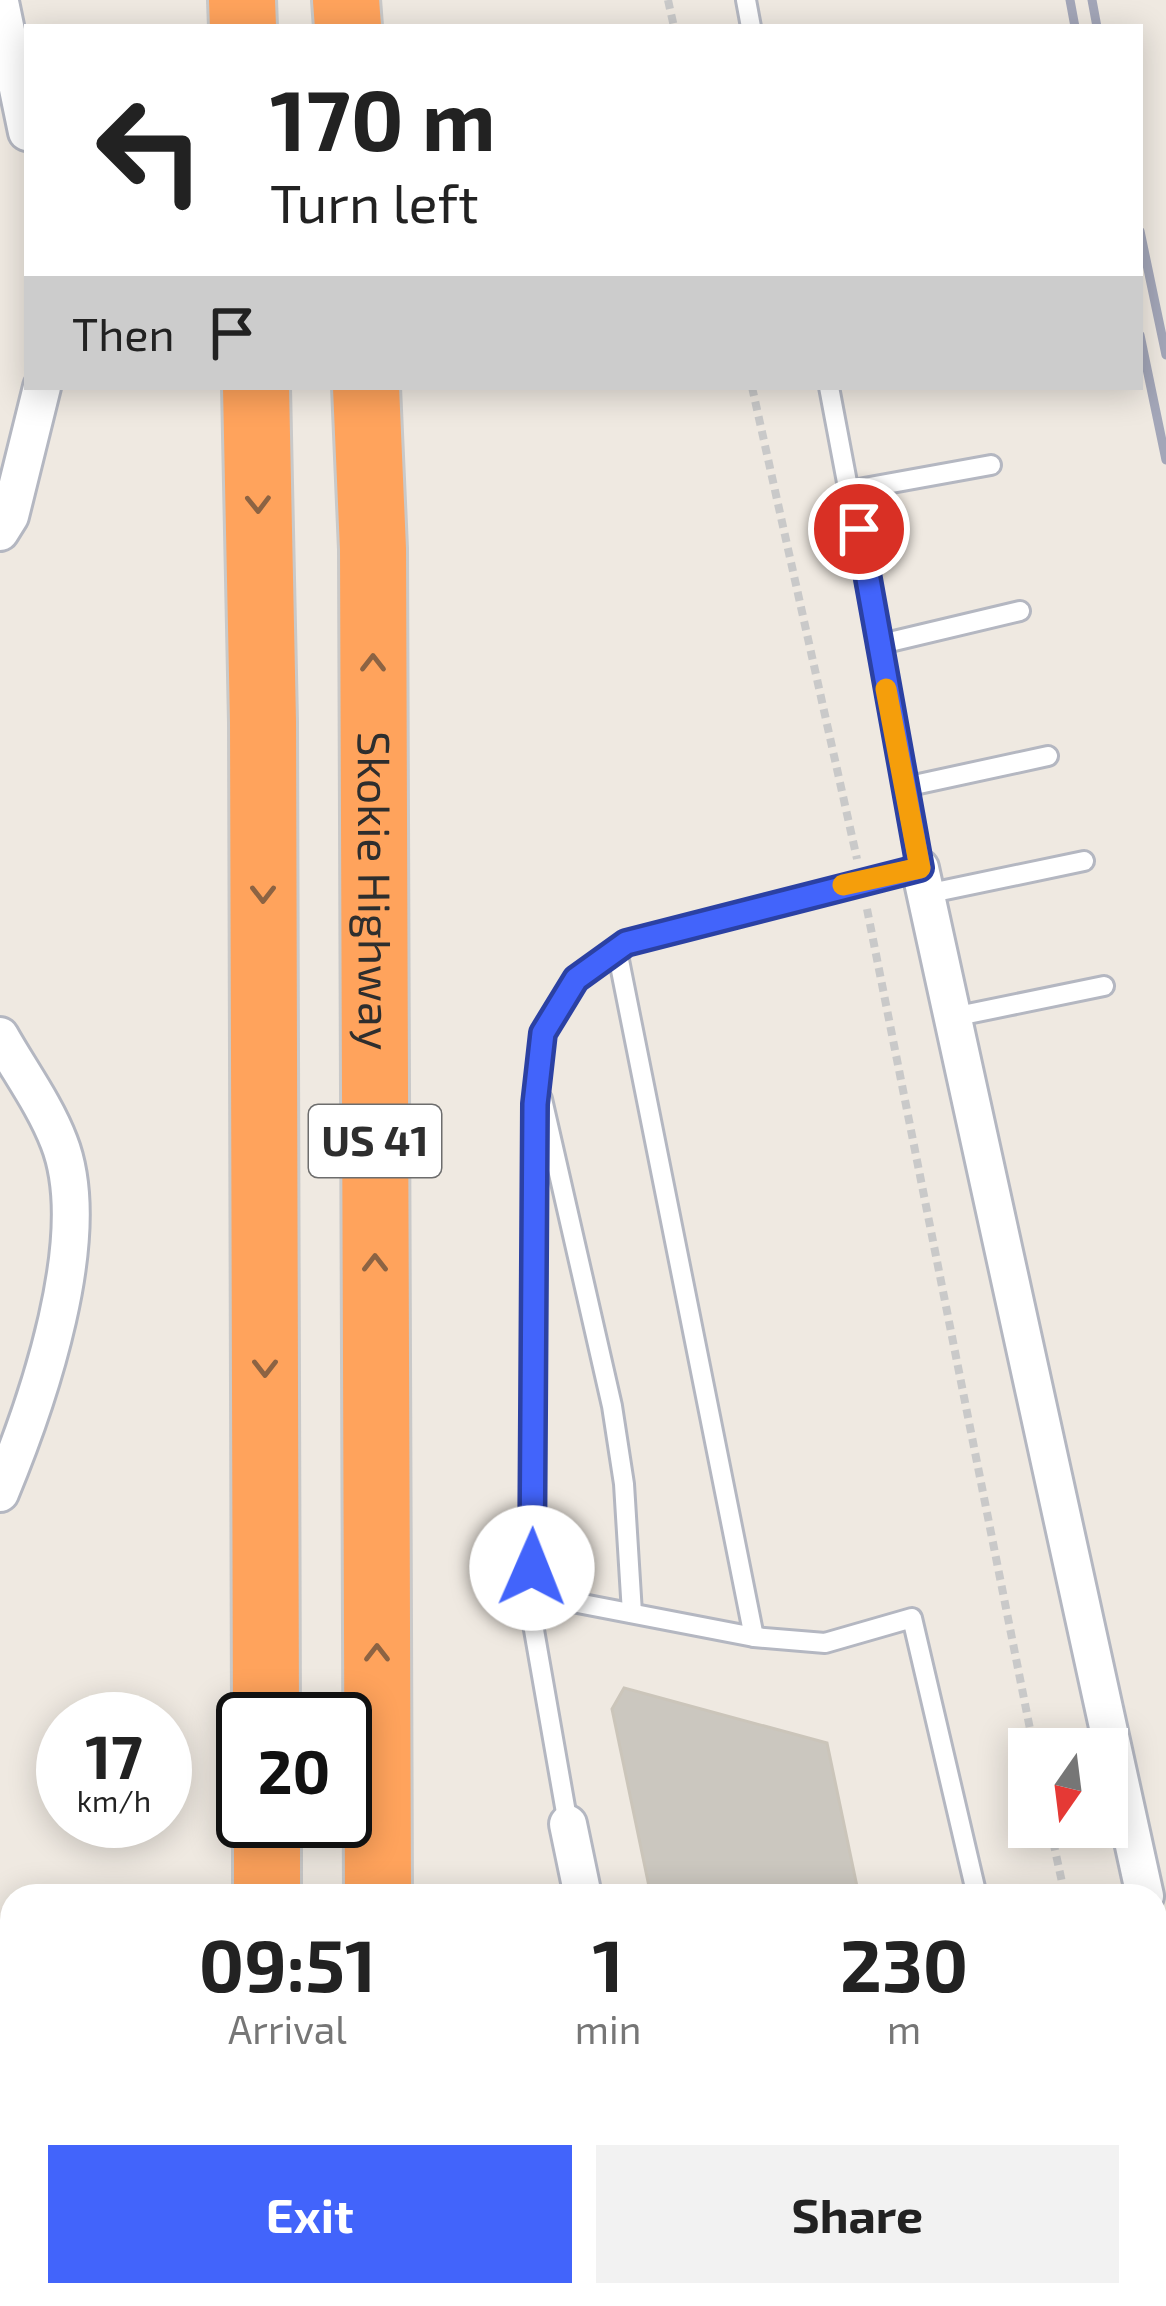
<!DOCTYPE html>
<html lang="en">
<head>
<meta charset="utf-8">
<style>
	body { margin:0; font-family:"Exo 2",sans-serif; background:#f2f2f2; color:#222; height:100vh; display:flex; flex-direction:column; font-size:45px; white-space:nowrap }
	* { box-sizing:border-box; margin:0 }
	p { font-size:39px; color:#767676 }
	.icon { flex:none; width:66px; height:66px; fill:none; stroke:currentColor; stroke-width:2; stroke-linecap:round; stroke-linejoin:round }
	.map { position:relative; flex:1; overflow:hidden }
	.side { position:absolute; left:0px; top:1884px; width:1167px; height:423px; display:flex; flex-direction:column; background:#fff; border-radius:36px 36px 0 0; box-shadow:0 6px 30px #0003 }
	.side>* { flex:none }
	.banner { position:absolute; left:24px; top:24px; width:1119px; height:366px; border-radius:0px; box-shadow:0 6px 30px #0003; background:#fff; color:#222; overflow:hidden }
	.needle { width:78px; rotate:194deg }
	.controls { position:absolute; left:1008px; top:1728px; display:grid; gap:24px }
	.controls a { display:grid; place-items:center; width:120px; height:120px; border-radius:0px; background:#fff; box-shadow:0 6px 30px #0003; font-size:60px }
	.speed { position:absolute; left:36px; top:1692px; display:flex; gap:24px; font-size:60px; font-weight:700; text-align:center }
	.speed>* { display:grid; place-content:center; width:156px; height:156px; border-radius:50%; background:#fff; box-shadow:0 6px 30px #0003; line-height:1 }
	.speed small { font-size:30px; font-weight:400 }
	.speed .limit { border:6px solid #111; border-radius:18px; background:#fff; color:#111 }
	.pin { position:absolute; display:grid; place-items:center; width:102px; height:102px; color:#fff; margin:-51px; border:6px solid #fff; border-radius:50%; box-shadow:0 3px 12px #0007 }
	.me { position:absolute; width:132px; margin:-66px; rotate:1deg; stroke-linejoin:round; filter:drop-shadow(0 0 9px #0008) }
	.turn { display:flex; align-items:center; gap:42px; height:252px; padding:0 48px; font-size:54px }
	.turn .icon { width:156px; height:156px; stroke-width:2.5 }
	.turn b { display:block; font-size:84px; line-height:102px }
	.then { display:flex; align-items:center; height:114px; padding:0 48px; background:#0003; gap:24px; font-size:45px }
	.eta { display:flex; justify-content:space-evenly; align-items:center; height:204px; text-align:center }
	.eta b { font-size:72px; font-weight:700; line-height:84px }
	.action { display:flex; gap:24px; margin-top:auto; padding:24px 48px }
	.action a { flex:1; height:138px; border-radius:0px; background:#4264fb; color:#fff; font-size:48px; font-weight:700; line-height:138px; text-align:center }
	.action a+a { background:#f2f2f2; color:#222 }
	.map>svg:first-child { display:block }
	.building { fill:#cbc7bf; stroke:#cbc5ba; stroke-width:3 }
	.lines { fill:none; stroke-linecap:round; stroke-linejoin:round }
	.service-casing { stroke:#b4b7c1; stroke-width:24 }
	.minor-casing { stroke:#b4b7c1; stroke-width:42 }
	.motorway-casing { stroke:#c9c9c9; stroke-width:72 }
	.path { stroke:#c9c9c9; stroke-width:8; stroke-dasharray:9 6; stroke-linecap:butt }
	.service { stroke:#fff; stroke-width:18 }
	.minor { stroke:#fff; stroke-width:36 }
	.motorway { stroke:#ffa35c; stroke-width:66 }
	.rail { stroke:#a3a6b8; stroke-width:9 }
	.oneway { stroke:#8c6343 }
	.route-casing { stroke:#2b41a3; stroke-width:30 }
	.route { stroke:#4264fb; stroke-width:21 }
	.slow { stroke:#f59e0b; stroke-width:21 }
	.labels { text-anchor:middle; stroke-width:9; stroke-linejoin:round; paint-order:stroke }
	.shield { fill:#fff; stroke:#6d6d6d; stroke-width:3 }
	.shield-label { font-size:42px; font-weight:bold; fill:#2e2e2e }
	.street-label { font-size:45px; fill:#2e2e2e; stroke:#fff }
</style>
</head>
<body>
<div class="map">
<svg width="1166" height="2306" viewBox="0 0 1166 2306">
	<rect width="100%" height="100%" fill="#efe9e1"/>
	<g class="building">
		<path d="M624 1688 827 1743 859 1896H651L612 1709Z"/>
		<path d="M877 2295H951L953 2306H825Z"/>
	</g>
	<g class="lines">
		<g class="service-casing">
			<g id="service">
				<path d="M746 0 751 27"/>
				<path d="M853 490 991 465"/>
				<path d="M877 645 1020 611"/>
				<path d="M905 787 1048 756"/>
				<path d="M926 894 1084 861"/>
				<path d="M953 1017 1104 986"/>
				<path d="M542 1099 612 1406 624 1484 632 1613"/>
				<path d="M531 1594 754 1637 617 950"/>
				<path d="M754 1637 825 1643 912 1618 977 1896"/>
				<path d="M568 1824 530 1607 535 1104 543 1033 576 979 626 943 920 868 829 387"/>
			</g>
		</g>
		<g class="minor-casing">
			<g id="minor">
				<path d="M0 2 27 132"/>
				<path d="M0 532 10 516 42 387"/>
				<path d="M920 868 1145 1896"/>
				<path d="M0 1036C19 1070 45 1105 59 1142 96 1236 37 1404 0 1493"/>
				<path d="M568 1824 583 1896"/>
				<path d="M1155 1943 1166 1993"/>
				<path d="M0 2120 12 2123"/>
				<path d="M666 2295 668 2306"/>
			</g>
		</g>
		<g class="motorway-casing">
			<g id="motorway">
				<path d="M242 0 243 27"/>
				<path d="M346 0 348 27"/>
				<path d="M256 387 263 722 266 1719"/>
				<path id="s1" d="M366 387 373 549 378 1896"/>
				<path d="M267 1821V1896"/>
				<path d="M380 2295V2306"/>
				<path d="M266 2306V2295"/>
			</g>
		</g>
		<g class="path">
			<path d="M668 0 674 27"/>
			<path d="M752 387 857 859"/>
			<path d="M867 909 1034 1749"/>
			<path d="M1050 1827 1065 1896"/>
			<path d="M1149 2295 1151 2306"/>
		</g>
		<use href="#service" class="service"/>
		<use href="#minor" class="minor"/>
		<use href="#motorway" class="motorway"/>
		<g class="rail">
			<path d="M1070 0 1075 27"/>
			<path d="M1092 0 1097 27"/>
			<path d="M1140 231 1166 355"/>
			<path d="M1140 335 1166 460"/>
		</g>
	</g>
	<defs><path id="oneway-chevron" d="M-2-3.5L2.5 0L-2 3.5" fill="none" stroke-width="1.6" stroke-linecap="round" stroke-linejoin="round" transform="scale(3)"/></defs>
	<g class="oneway">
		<use href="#oneway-chevron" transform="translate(258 504) rotate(89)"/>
		<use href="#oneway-chevron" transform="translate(373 663) rotate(-90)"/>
		<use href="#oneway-chevron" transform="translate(263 894) rotate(90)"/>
		<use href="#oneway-chevron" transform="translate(375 1263) rotate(-90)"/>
		<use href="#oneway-chevron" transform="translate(265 1368) rotate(90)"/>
		<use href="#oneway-chevron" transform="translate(377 1653) rotate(-90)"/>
	</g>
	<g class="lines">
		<g class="route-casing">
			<path id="route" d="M532 1568 535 1104 543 1033 576 979 626 943 920 868 859 529"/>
		</g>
		<use href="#route" class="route"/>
		<path class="slow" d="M843 885 920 868 886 689"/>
	</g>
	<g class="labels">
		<rect class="shield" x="309" y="1105" width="132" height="72" rx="9"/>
		<g class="shield-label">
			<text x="375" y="1156">US 41</text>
		</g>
		<g class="street-label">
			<text dy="16" stroke="none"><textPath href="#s1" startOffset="504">Skokie Highway</textPath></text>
		</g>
	</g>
</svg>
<div class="controls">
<a><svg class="needle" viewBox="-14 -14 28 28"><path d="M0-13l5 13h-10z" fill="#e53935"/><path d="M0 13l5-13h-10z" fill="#767676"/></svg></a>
</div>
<div class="speed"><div>17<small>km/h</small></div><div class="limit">20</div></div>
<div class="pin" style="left:859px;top:529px;background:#d93025"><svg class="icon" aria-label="arrive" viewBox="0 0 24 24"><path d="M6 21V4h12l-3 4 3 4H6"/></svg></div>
<svg class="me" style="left:532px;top:1568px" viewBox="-20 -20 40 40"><circle r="19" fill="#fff"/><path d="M0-13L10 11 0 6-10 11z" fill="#4264fb"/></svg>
<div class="banner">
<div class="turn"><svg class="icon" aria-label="left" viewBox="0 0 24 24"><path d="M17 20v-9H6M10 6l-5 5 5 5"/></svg><div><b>170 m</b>Turn left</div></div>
<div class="then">Then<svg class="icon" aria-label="arrive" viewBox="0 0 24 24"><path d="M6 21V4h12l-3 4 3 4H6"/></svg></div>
</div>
<section class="side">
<div class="eta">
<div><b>09:51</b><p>Arrival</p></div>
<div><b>1</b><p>min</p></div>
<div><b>230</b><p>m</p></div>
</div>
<div class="action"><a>Exit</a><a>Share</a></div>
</section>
</div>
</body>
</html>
